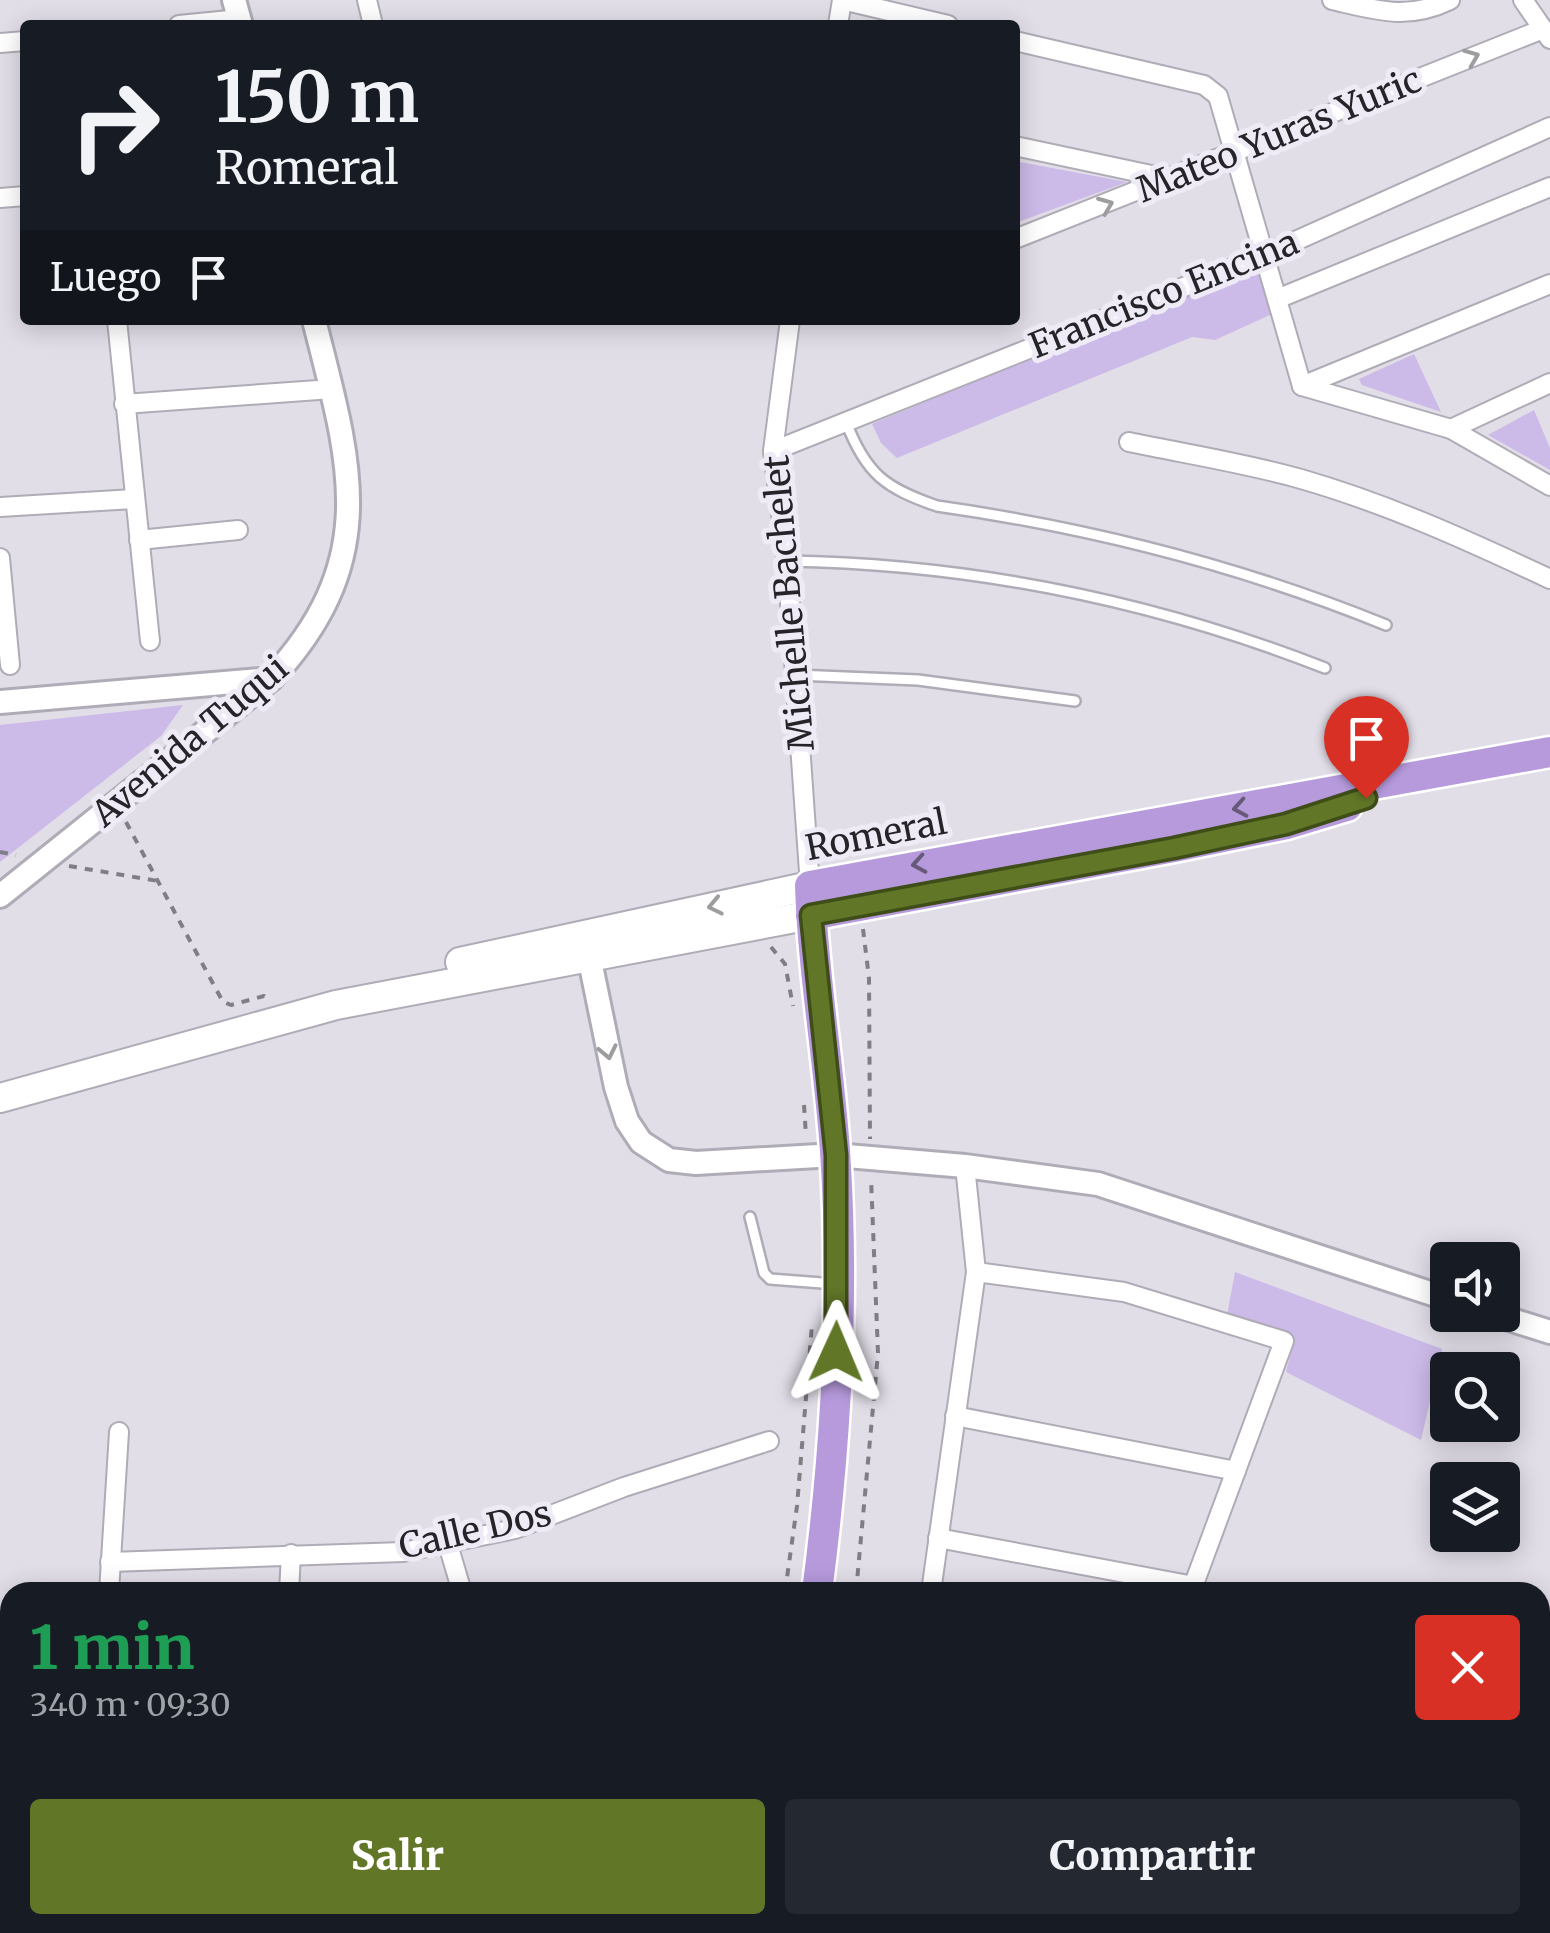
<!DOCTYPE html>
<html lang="es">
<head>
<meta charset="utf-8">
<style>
	body { margin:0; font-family:Merriweather,serif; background:#242831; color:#f1f3f6; height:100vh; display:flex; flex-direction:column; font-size:38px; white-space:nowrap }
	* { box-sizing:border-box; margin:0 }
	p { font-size:32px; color:#9ea1a6 }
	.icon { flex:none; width:55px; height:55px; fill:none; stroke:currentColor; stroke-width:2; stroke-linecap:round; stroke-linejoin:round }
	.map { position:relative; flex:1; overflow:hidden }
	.panel { position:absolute; left:0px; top:1582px; width:1550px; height:352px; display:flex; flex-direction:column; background:#171b24; border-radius:30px 30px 0 0; box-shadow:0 5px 25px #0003 }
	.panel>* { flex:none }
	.guide { position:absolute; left:20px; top:20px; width:1000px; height:305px; border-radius:10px; box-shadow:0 5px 25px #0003; background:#171b24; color:#f1f3f6; overflow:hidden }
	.tools { position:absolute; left:1430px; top:1242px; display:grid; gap:20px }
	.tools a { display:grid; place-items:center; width:90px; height:90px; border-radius:10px; background:#171b24; box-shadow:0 5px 25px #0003; font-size:50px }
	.pin { position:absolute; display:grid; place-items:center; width:85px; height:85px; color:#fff; margin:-102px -42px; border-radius:50% 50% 50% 0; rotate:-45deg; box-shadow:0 0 10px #0007 }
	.pin .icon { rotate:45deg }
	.me { position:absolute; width:110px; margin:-55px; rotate:1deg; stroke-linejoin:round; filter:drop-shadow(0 0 8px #0008) }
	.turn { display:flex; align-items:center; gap:35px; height:210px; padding:0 30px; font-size:45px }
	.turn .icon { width:130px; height:130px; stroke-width:2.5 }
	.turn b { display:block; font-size:70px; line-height:85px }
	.then { display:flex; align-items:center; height:95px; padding:0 30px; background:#0003; gap:20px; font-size:38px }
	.round { display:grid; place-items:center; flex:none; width:105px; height:105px; border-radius:10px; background:#242831 }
	.overview { display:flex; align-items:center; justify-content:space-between; height:170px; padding:0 30px }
	h1 { font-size:60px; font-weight:800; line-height:75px; color:#1e9e55 }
	.cta { display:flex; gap:20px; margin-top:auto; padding:20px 30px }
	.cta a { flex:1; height:115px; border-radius:10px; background:#617727; color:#fff; font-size:40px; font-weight:800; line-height:115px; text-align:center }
	.cta a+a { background:#242831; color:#f1f3f6 }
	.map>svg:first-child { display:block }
	.green { fill:#ccbae8 }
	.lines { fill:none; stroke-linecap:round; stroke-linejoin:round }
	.canal { stroke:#9481b0; stroke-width:20 }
	.service-casing { stroke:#b0acb7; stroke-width:14 }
	.minor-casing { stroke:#b0acb7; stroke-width:22 }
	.tertiary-casing { stroke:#b0acb7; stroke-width:28 }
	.secondary-casing { stroke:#b0acb7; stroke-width:32 }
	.primary-casing { stroke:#fff; stroke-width:35 }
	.trunk-casing { stroke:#fff; stroke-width:35 }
	.path { stroke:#807e85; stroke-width:4; stroke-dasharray:8 8; stroke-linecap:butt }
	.service { stroke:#fff; stroke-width:9 }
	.minor { stroke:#fff; stroke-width:18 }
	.tertiary { stroke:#fff; stroke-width:22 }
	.secondary { stroke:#fff; stroke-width:28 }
	.primary { stroke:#c8b3e5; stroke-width:30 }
	.trunk { stroke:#b69adc; stroke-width:30 }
	.oneway { stroke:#9d9c9e }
	.oneway2 { stroke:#665979 }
	.route-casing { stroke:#3f4d19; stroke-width:25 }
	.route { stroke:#617727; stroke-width:18 }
	.labels { text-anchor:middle; stroke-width:10; stroke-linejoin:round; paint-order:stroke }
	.street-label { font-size:35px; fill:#252428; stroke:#efebf6 }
</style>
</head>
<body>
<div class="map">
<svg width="1550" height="1933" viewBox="0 0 1550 1933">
	<rect width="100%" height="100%" fill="#e2dee8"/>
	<g class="green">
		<path d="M1015 161 1127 182 1015 223Z"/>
		<path d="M1257 265 1272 314 1215 340 1192 337 897 458 881 443 872 424Z"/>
		<path d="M1414 354 1441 412 1362 385 1359 379Z"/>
		<path d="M1534 410 1550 448V470L1488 435Z"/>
		<path d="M183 705 161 736 0 862V725Z"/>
		<path d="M1235 1272 1442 1349 1421 1440 1286 1372 1294 1340 1227 1315Z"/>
	</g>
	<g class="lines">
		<path class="canal" d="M1503 1933 1530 1925"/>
		<g class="service-casing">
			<g id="service">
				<path d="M846 422C866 474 885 488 937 506 1092 528 1241 566 1386 625"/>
				<path d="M787 561C974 564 1151 600 1325 668"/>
				<path d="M796 675 918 680 1075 701"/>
				<path d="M750 1217 764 1273 770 1279 835 1284"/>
				<path d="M1540 1697 1550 1694"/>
				<path d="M1333 1933 1336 1925"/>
			</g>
		</g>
		<g class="minor-casing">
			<g id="minor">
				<path d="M367 0 373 25"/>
				<path d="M842 0 948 25"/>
				<path d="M1332 0C1376 10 1407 21 1450 0"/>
				<path d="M1523 0 1550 39"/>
				<path d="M179 25 240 19"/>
				<path d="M838 25 842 0"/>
				<path d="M1015 41 1204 85 1218 96 1302 386 1451 429 1550 486"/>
				<path d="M0 43 25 41"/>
				<path d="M1015 146 1170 179"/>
				<path d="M0 198 25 196"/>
				<path d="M1015 239 1543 29"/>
				<path d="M1277 299 1550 187"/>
				<path d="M117 320 150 641"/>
				<path d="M790 320 773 451 787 561 810 886"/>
				<path d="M1302 386 1550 284"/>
				<path d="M124 404 332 389"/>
				<path d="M1451 429 1550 383"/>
				<path d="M1129 442C1186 454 1245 463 1301 479 1388 504 1469 541 1550 579"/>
				<path d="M773 451 1264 255 1550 127"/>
				<path d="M0 507 134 499"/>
				<path d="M139 540 238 530"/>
				<path d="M0 558 10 665"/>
				<path d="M976 1272 1124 1292 1284 1341 1191 1592"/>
				<path d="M955 1416 1236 1471"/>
				<path d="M938 1538 1194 1586"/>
				<path d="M447 1541 462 1592"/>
				<path d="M110 1562 403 1552 515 1529 624 1487 769 1441"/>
				<path d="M109 1592 119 1432"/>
				<path d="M289 1592 291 1554"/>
				<path d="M931 1592 976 1272 965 1166"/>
				<path d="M0 1667H10"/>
				<path d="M0 1851 10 1850"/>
				<path d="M1069 1933 1071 1925"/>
			</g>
		</g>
		<g class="tertiary-casing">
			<g id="tertiary">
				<path d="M234 0 241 25"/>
				<path d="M0 702 271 679"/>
				<path d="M0 896 271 679C383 559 350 462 314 320"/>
				<path d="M589 956 616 1087 627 1121 641 1142 669 1160 696 1163 835 1155 965 1166 1098 1184 1448 1299"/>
				<path d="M1496 1315 1550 1332"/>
			</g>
		</g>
		<g class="secondary-casing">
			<g id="secondary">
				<path d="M460 962 810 886"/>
				<path d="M0 1098 336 1005 811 915"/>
			</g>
		</g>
		<g class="primary-casing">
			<g id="primary">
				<path d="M0 1892 10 1891"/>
				<path d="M454 1925 557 1933"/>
				<path d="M849 1925 974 1933"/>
			</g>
		</g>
		<g class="trunk-casing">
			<g id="trunk">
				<path d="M811 915 1174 847 1287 824 1347 806"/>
				<path d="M817 1592C836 1447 845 1298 835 1151 829 1063 813 975 810 886L1550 752"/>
				<path d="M733 1933 735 1925"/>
				<path d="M760 1933 761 1925"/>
			</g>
		</g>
		<g class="path">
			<path d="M126 822 223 1002 231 1005 264 996 270 1000"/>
			<path d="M0 852 16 855"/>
			<path d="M69 866 158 881"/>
			<path d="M863 929 869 978 870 1139"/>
			<path d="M771 947 785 964 793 1006"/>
			<path d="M804 1105 806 1136"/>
			<path d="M785 1592 797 1506 812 1325"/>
			<path d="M856 1592 878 1353 871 1178"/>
			<path d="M795 1933 797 1925"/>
		</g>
		<use href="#service" class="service"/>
		<use href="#minor" class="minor"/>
		<use href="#tertiary" class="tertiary"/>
		<use href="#secondary" class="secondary"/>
		<use href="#primary" class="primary"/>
		<use href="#trunk" class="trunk"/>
	</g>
	<defs><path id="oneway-chevron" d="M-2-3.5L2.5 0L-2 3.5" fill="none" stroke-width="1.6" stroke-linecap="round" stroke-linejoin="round" transform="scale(2.5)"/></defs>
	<g class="oneway">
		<use href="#oneway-chevron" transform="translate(1472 57) rotate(-22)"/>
		<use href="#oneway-chevron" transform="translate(1106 205) rotate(-22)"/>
		<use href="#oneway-chevron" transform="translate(715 906) rotate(168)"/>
		<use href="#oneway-chevron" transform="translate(608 1052) rotate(78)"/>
	</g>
	<g class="oneway2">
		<use href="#oneway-chevron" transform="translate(1240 808) rotate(170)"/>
		<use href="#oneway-chevron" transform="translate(919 864) rotate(170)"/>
	</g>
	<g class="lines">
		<g class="route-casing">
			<path id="route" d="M836 1352V1155L811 915 1174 848 1286 824 1366 798"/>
		</g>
		<use href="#route" class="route"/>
	</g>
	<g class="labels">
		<g class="street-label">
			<text transform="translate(1279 135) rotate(-22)" y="12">Mateo Yuras Yuric</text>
			<text transform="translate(1164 294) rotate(-22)" y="12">Francisco Encina</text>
			<text transform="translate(789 603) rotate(-95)" y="12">Michelle Bachelet</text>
			<text transform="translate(190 741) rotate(-40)" y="12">Avenida Tuqui</text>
			<text transform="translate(876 835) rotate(-11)" y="12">Romeral</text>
			<text transform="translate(475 1530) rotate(-13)" y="12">Calle Dos</text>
		</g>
	</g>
</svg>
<div class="tools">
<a><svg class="icon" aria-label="sound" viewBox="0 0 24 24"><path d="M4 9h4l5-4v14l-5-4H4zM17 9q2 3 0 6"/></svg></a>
<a><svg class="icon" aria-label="search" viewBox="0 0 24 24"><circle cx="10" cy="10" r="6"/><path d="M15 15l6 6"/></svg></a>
<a><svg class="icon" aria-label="layers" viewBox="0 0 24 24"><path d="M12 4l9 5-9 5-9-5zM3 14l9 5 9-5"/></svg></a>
</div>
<div class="pin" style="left:1366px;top:798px;background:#d93025"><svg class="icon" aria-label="arrive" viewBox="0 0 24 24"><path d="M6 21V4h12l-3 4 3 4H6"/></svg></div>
<svg class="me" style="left:836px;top:1352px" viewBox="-20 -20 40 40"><path d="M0-17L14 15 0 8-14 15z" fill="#617727" stroke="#fff" stroke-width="4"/></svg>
<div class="guide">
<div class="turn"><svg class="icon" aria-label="right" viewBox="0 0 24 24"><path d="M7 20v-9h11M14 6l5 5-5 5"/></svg><div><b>150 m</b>Romeral</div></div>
<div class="then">Luego<svg class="icon" aria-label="arrive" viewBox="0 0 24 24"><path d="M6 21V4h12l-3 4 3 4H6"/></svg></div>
</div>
<section class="panel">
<div class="overview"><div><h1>1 min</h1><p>340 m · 09:30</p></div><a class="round" style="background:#d93025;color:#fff"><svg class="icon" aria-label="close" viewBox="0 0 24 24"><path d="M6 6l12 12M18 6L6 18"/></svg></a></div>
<div class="cta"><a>Salir</a><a>Compartir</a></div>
</section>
</div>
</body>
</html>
